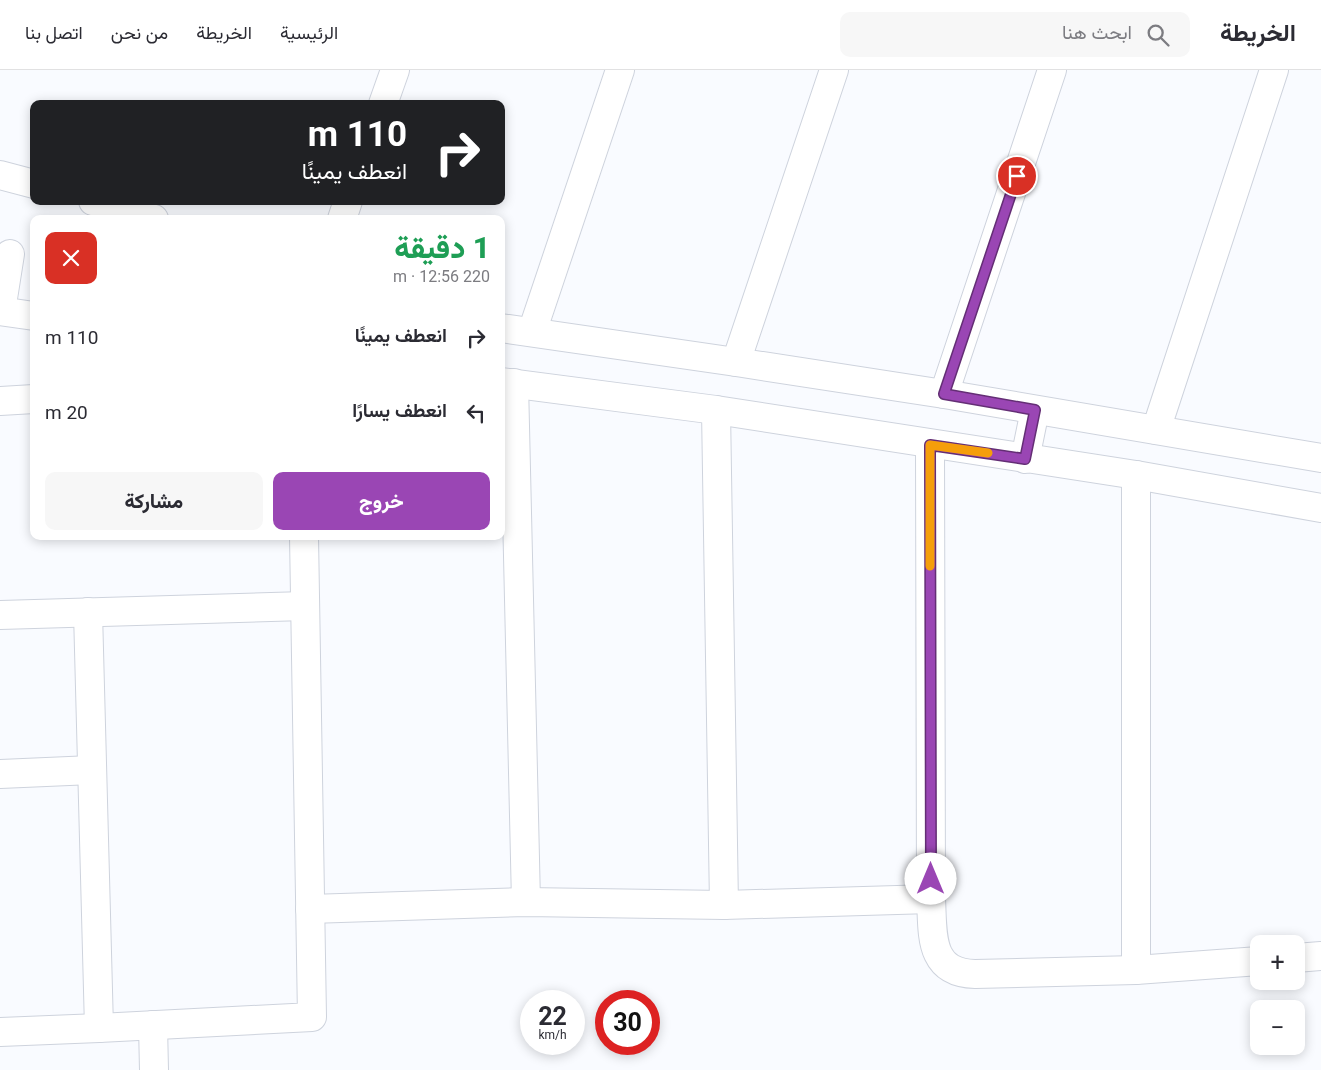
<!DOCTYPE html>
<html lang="ar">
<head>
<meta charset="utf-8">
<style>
	body { margin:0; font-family:Roboto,Vazirmatn,sans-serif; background:#f7f7f7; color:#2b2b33; direction:rtl; height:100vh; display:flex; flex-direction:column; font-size:19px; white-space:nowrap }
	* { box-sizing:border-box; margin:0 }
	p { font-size:16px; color:#7c7c81 }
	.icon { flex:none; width:28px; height:28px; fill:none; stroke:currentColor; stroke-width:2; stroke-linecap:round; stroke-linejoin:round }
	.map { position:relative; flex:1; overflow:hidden; direction:ltr }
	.details { position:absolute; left:30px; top:145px; width:475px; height:325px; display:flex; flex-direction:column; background:#fff; border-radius:10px; box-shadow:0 2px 12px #0003; direction:rtl }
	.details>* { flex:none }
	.banner { position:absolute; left:30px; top:30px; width:475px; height:105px; border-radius:10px; box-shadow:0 2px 12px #0003; direction:rtl; background:#202124; color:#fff; overflow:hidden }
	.controls { position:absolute; left:1250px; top:865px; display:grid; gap:10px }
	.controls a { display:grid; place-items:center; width:55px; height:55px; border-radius:10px; background:#fff; box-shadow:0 2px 12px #0003; font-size:25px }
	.speed { position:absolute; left:520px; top:920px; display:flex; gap:10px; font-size:25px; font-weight:700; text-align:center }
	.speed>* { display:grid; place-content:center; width:65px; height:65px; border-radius:50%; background:#fff; box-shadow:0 2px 12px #0003; line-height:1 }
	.speed small { font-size:12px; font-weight:400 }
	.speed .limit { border:8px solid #d22; background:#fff; color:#111 }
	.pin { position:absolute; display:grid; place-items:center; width:42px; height:42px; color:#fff; margin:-21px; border:2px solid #fff; border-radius:50%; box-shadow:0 1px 5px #0007 }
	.me { position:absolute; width:55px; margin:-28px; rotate:0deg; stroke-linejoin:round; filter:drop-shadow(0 0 4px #0008) }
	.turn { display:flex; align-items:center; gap:18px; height:105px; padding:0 15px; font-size:22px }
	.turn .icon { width:65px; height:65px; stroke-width:2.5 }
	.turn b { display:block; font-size:35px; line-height:42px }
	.round { display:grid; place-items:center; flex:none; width:52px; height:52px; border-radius:10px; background:#f7f7f7 }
	.headline { display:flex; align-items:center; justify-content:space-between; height:85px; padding:0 15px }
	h1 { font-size:30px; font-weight:800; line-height:38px; color:#1e9e55 }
	.primary-button { display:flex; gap:10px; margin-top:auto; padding:10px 15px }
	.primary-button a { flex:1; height:58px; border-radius:10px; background:#9a46b4; color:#fff; font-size:20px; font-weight:800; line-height:58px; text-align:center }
	.primary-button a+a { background:#f7f7f7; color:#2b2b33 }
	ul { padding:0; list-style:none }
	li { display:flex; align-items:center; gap:15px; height:75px; padding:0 15px }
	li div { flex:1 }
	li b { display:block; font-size:19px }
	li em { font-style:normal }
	header { display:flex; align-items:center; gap:30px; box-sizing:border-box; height:70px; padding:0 25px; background:#fff; border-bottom:1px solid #e1e1e2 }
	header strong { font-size:24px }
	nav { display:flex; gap:28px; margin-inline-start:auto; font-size:18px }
	.search { width:350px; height:45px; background:#f7f7f7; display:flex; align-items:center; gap:12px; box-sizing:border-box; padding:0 18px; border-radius:10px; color:#7c7c81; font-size:19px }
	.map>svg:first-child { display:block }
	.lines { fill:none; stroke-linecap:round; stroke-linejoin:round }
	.minor-casing { stroke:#ced3dd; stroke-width:30 }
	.minor { stroke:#fff; stroke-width:28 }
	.route-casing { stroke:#642e75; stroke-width:12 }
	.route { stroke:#9a46b4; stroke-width:9 }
	.slow { stroke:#f59e0b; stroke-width:9 }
</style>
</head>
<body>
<header>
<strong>الخريطة</strong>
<div class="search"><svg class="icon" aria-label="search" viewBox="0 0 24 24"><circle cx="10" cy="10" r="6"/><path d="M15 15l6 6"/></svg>ابحث هنا</div>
<nav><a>الرئيسية</a><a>الخريطة</a><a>من نحن</a><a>اتصل بنا</a></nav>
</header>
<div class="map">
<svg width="1321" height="1000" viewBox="0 0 1321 1000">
	<rect width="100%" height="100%" fill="#f9fbff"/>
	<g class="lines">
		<g class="minor-casing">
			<g id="minor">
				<path d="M383 34 395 0"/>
				<path d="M0 105 34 114"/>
				<path d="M93 131 154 149"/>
				<path d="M342 149 348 131"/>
				<path d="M0 241 34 246"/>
				<path d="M1 241 10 184"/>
				<path d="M501 258 736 292 944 324 1321 388"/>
				<path d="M532 262 620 0"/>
				<path d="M736 292 834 0"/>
				<path d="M501 312 716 340 1136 405 1321 438"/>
				<path d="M514 313 526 832"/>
				<path d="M944 324 1052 0"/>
				<path d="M0 331 34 329"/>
				<path d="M716 340 724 835"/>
				<path d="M1156 360 1274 0"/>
				<path d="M930 375 931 829C933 863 928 903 975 904L1136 900 1259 891"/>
				<path d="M1025 389 1035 340"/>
				<path d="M88 542 99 958"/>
				<path d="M0 545 305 536"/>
				<path d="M0 704 92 700"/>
				<path d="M310 839 526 832 724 835 931 829"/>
				<path d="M1296 888 1321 886"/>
				<path d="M1136 900V405"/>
				<path d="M153 955 154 1000"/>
				<path d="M0 962 99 958 312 947 304 466"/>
			</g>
		</g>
		<use href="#minor" class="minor"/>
	</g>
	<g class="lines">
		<g class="route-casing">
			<path id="route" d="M931 809 930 375 1025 389 1035 340 944 324 1017 106"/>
		</g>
		<use href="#route" class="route"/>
		<path class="slow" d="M930 496V375L988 383"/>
	</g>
</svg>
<div class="controls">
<a>+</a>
<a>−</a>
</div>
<div class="speed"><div>22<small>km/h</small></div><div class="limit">30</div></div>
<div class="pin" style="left:1017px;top:106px;background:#d93025"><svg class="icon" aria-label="arrive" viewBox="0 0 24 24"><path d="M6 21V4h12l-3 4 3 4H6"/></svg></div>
<svg class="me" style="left:931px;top:809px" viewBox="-20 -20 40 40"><circle r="19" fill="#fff"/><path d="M0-13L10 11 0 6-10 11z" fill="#9a46b4"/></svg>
<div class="banner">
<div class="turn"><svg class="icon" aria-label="right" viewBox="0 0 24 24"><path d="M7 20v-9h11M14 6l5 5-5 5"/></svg><div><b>110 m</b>انعطف يمينًا</div></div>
</div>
<section class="details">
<div class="headline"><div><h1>1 دقيقة</h1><p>220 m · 12:56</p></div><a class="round" style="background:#d93025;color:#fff"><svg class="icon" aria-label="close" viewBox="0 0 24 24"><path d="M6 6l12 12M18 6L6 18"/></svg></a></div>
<ul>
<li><svg class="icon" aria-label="right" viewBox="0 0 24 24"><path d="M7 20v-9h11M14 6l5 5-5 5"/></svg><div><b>انعطف يمينًا</b></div><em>110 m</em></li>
<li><svg class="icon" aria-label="left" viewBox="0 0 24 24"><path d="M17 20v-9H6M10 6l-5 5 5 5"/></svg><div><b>انعطف يسارًا</b></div><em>20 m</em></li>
</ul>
<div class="primary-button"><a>خروج</a><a>مشاركة</a></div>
</section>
</div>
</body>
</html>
